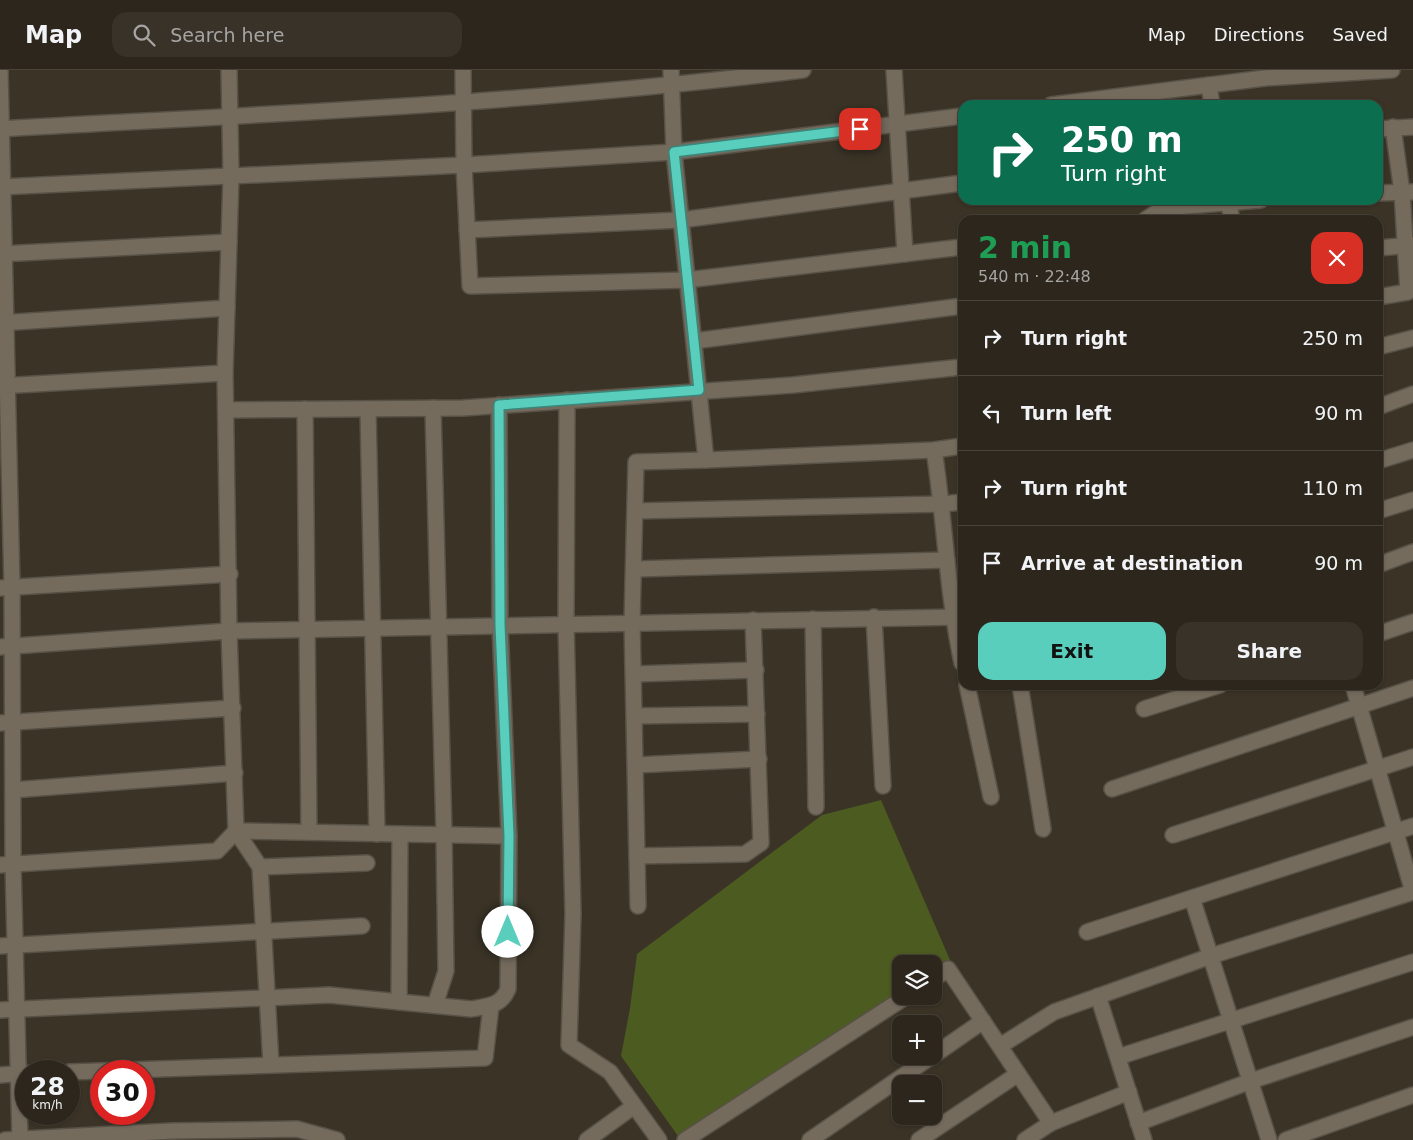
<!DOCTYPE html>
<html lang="en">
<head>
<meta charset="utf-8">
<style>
	body { margin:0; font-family:"DejaVu Sans",sans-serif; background:#383229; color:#f1f3f6; height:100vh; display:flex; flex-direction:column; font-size:19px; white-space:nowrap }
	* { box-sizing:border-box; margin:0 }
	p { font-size:16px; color:#a6a5a3 }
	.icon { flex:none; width:28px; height:28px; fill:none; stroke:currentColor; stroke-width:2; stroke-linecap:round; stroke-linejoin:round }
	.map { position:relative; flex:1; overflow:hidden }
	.panel { position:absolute; left:958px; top:145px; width:425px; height:475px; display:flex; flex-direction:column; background:#2c261c; border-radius:15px; box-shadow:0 1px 4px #0004,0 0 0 1px #48433b }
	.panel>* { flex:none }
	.guide { position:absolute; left:958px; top:30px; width:425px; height:105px; border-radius:15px; box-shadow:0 1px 4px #0004,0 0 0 1px #48433b; background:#0b6e4f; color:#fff; overflow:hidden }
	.controls { position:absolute; left:892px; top:885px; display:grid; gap:10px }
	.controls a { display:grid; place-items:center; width:50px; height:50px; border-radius:10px; background:#2c261c; box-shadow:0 1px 4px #0004,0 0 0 1px #48433b; font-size:25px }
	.speed { position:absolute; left:15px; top:990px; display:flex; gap:10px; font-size:25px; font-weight:700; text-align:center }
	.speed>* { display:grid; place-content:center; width:65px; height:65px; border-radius:50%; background:#2c261c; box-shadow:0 1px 4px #0004,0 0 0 1px #48433b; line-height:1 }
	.speed small { font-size:12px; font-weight:400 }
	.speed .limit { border:8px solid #d22; background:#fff; color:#111 }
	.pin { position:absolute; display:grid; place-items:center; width:42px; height:42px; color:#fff; margin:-21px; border-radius:10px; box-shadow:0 2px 8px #0006 }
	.me { position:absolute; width:55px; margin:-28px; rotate:0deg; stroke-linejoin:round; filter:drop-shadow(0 0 4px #0008) }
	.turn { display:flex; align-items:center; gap:18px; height:105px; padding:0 20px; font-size:22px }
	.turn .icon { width:65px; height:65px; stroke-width:2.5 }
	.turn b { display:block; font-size:35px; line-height:42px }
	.round { display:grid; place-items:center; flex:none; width:52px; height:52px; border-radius:15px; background:#383229 }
	.head { display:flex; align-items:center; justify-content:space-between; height:85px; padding:0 20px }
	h1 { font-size:30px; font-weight:600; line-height:38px; color:#1e9e55 }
	.primary-button { display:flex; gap:10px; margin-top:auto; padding:10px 20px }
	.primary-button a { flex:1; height:58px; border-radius:15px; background:#5acebc; color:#111; font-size:20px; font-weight:600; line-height:58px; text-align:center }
	.primary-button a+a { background:#383229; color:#f1f3f6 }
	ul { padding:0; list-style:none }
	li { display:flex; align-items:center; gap:15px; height:75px; padding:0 20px; border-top:1px solid #48433b }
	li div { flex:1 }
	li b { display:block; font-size:19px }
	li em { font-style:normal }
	header { display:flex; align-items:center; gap:30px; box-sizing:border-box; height:70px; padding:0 25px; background:#2c261c; border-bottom:1px solid #48433b }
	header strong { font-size:24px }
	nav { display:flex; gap:28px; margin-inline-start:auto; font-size:18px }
	.search { width:350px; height:45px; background:#383229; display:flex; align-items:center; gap:12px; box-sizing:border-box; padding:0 18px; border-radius:15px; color:#a6a5a3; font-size:19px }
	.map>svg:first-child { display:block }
	.green { fill:#4c5b20 }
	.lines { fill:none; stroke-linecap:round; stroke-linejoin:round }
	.minor-casing { stroke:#575146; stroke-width:18 }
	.minor { stroke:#746b5d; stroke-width:15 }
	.route-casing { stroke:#3a867a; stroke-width:12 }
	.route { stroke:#5acebc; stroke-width:9 }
</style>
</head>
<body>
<header>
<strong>Map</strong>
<div class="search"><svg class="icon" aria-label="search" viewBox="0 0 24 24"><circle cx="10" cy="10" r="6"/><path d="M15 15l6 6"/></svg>Search here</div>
<nav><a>Map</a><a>Directions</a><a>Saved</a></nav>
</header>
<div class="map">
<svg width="1413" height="1070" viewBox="0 0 1413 1070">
	<rect width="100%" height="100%" fill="#3a3326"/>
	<path class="green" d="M881 730 950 890 934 900V894H901V921L678 1066 621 986 630 938 637 884 822 745Z"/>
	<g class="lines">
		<g class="minor-casing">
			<g id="minor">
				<path d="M0 0 12 517 13 794 20 1070"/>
				<path d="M463 0 464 95 470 216 687 210 962 177"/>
				<path d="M671 0 674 82 706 390 934 380 962 376"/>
				<path d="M894 0 905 184"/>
				<path d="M1209 15 1212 35"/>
				<path d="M1051 35 1265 8 1392 0"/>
				<path d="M0 59C267 44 537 33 803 0"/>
				<path d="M1378 59 1413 57"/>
				<path d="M0 117 464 95 674 82 962 46"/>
				<path d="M1378 123 1413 122"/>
				<path d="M1228 130 1232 150"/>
				<path d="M1145 150 1163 138 1261 130"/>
				<path d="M467 160 681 150 962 113"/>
				<path d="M1378 178 1413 175"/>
				<path d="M0 184 229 172"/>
				<path d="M1378 227 1408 222 1402 122 1393 57"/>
				<path d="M0 253 227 238"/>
				<path d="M694 271 962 236"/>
				<path d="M1378 277 1413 268"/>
				<path d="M0 316 225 303"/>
				<path d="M567 330 566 554 573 844 569 975 610 1002 659 1070"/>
				<path d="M1378 337 1413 324"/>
				<path d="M433 338 444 765 446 901 435 935"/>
				<path d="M305 339 309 762"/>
				<path d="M368 339 377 764"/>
				<path d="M226 340 463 338 793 315 962 297"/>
				<path d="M934 380C945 451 947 523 962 593"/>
				<path d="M1378 391 1413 380"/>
				<path d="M635 441 943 434 962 432"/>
				<path d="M1378 441 1413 430"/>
				<path d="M1378 495 1413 482"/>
				<path d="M635 499 947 490"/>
				<path d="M0 518 230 504"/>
				<path d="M874 547 883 716"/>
				<path d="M813 549 816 737"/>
				<path d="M1378 564 1413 552"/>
				<path d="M0 577 229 561 962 547"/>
				<path d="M635 604 756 600"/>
				<path d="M967 615 991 727"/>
				<path d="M1020 615 1043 759"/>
				<path d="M1353 615 1413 822"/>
				<path d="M1144 639 1220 615"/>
				<path d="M635 646 757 644"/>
				<path d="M0 653 233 638"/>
				<path d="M636 695 759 689"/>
				<path d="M1112 719 1413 618"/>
				<path d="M13 720 235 703"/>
				<path d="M236 761 509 766 500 555 499 335"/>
				<path d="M236 761 260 797 271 995"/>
				<path d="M1173 765 1413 687"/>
				<path d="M637 786 745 784 761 773 753 550"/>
				<path d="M0 795 217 781 236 761 229 561 225 303 231 106 229 0"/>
				<path d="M260 797 367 793"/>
				<path d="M1192 828 1269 1070"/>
				<path d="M638 836 632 552 636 392 706 390"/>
				<path d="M1087 862 1413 756"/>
				<path d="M0 876 362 856"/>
				<path d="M934 909 948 899 1051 1053"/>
				<path d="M1098 926 1144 1070"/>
				<path d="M399 932 400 764"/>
				<path d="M0 940 329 925 471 939C488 936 501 936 508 919L509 766"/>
				<path d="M1000 976 1054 942 1211 886 1413 822"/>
				<path d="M934 985 983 951"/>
				<path d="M1118 987 1413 892"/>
				<path d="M69 1002 485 988 491 936"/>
				<path d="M0 1005 26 1003"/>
				<path d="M1138 1053 1251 1011 1413 957"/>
				<path d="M5 1070 172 1061 297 1059 337 1070"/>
				<path d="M587 1070 634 1036"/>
				<path d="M685 1070 907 926"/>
				<path d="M810 1070 932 986"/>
				<path d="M919 1070 1018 1004"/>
				<path d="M1025 1070 1051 1053 1129 1022"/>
				<path d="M1286 1070 1413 1025"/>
			</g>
		</g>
		<use href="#minor" class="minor"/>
	</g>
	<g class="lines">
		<g class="route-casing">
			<path id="route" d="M508 862 509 766 500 555 499 335 699 320 674 82 860 59"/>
		</g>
		<use href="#route" class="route"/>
	</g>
</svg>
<div class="controls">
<a><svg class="icon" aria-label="layers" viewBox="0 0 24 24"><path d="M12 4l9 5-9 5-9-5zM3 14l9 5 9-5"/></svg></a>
<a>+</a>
<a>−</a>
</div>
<div class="speed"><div>28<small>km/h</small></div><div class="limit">30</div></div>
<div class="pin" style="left:860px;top:59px;background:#d93025"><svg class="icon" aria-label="arrive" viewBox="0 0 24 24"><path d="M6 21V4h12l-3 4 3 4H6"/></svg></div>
<svg class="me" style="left:508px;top:862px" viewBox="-20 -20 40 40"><circle r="19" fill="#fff"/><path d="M0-13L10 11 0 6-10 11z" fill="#5acebc"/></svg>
<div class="guide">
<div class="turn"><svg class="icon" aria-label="right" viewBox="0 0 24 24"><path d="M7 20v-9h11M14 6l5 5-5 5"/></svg><div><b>250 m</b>Turn right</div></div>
</div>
<section class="panel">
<div class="head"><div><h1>2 min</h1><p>540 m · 22:48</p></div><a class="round" style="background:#d93025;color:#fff"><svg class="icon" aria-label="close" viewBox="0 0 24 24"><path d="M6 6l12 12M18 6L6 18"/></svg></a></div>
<ul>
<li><svg class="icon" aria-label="right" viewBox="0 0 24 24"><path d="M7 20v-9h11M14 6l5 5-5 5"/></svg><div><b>Turn right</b></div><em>250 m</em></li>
<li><svg class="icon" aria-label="left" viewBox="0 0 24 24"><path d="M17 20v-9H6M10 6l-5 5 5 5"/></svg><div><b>Turn left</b></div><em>90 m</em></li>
<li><svg class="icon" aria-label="right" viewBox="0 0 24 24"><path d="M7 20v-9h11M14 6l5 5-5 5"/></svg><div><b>Turn right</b></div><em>110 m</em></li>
<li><svg class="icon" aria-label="arrive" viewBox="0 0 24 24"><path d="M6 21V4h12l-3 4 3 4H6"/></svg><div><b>Arrive at destination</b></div><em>90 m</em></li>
</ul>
<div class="primary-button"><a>Exit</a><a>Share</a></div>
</section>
</div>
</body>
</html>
